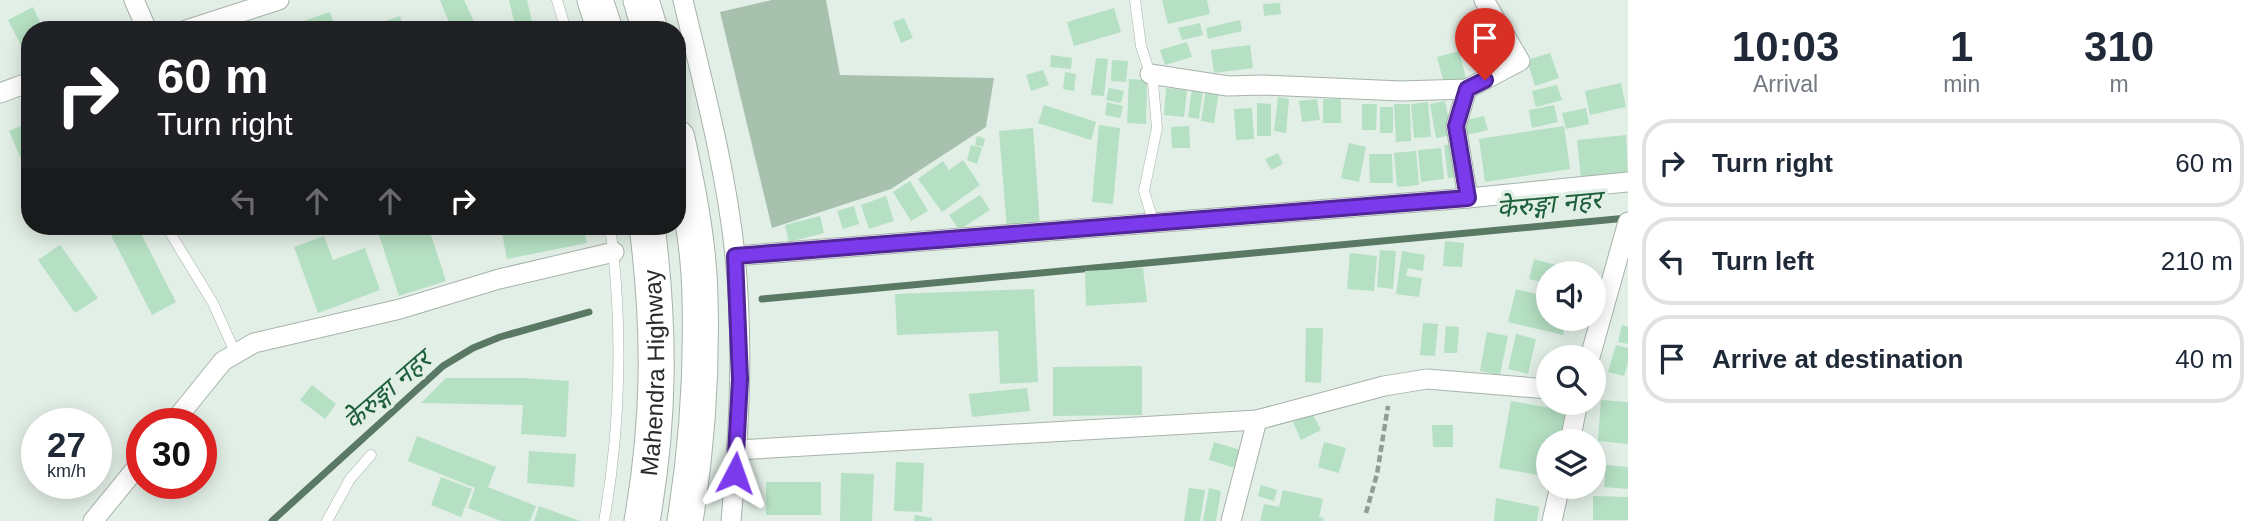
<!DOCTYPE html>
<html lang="en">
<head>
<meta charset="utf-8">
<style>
	body { margin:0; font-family:Helvetica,"Noto Sans Devanagari",sans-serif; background:#f2f2f3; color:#1f2937; height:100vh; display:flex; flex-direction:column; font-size:26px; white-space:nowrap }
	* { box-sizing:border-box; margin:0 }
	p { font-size:23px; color:#747a83 }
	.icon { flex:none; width:38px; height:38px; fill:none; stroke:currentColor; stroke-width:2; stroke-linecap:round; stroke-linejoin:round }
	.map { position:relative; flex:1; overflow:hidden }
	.drawer { display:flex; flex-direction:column; background:#fff; width:630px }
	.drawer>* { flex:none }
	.hud { position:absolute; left:21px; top:21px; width:665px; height:214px; border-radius:28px; box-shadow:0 4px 18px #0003; background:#202124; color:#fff; overflow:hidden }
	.controls { position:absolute; left:1536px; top:261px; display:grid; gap:14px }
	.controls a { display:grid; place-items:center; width:70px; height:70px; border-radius:50%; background:#fff; box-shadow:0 4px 18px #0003; font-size:35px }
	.speed { position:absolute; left:21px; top:408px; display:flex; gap:14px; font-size:35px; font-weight:700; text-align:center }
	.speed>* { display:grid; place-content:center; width:91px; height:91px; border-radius:50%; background:#fff; box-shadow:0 4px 18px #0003; line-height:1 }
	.speed small { font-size:18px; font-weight:400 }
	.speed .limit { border:10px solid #d22; background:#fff; color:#111 }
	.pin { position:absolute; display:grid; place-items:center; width:60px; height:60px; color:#fff; margin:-72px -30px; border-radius:50% 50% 50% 0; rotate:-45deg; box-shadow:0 0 7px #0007 }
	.pin .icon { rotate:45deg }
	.me { position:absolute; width:77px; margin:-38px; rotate:4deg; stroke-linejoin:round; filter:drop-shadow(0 0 5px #0008) }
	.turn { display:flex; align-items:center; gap:24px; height:147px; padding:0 21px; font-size:32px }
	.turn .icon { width:91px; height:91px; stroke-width:2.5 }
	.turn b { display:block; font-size:49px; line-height:60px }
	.lanes { display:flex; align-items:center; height:66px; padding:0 21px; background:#0003; justify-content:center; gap:35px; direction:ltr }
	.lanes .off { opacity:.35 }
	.eta { display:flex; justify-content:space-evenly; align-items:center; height:119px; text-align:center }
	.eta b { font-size:42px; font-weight:600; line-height:49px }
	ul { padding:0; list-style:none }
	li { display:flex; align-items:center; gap:21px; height:88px; margin:0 14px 10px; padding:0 7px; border:4px solid #e0e1e3; border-radius:28px }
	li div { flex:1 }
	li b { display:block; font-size:26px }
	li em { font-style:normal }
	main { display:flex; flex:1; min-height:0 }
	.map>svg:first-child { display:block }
	.green { fill:#a8c1af }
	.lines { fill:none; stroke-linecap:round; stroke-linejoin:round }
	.stream { stroke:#5a7965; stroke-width:7 }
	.building { fill:#b5e0c3 }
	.lane-casing { stroke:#a6b3aa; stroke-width:11 }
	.street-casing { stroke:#a6b3aa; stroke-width:21 }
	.highway-casing { stroke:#a6b3aa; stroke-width:37 }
	.path { stroke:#929b95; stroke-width:4.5; stroke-dasharray:7 3.5; stroke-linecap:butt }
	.lane { stroke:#fff; stroke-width:10 }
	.street { stroke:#fff; stroke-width:19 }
	.highway { stroke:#fff; stroke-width:35 }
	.route-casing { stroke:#51269a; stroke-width:18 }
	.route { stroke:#7c3aed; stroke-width:12 }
	.labels { text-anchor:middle; stroke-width:7; stroke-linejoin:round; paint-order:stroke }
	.street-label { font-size:24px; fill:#262b28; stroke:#e2efe6 }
	.water-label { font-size:26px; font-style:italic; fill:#1e603b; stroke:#e2efe6 }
</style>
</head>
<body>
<main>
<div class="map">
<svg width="1628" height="521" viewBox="0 0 1628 521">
	<rect width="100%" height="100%" fill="#e2efe6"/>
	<path class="green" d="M772 0H826L840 75 994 78 986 127 891 189 772 228 720 12Z"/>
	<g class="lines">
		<g class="stream">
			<path d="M762 299 1627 218"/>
			<path d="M272 521 443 366 473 348 500 337 589 312"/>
		</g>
	</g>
	<g class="building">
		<path d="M440 0H464L478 30H452Z"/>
		<path d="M509 0H527L533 26 516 30Z"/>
		<path d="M1162 0H1207L1210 14 1168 24Z"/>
		<path d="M1280 3 1281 14 1264 16 1263 4Z"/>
		<path d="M33 7 44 30H30V63L8 20Z"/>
		<path d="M1114 8 1121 32 1074 46 1067 22Z"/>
		<path d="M330 12 336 30H309L306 20Z"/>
		<path d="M400 16 404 30H373L372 26Z"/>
		<path d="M904 18 913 38 901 43 893 22Z"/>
		<path d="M1240 20 1242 31 1208 39 1206 28Z"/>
		<path d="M1200 23 1203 35 1182 40 1178 28Z"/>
		<path d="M1187 42 1192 57 1165 65 1160 50Z"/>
		<path d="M1481 42 1490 69 1477 74 1468 47Z"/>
		<path d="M1250 45 1253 68 1214 73 1211 50Z"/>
		<path d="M1459 51 1466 78 1444 84 1437 57Z"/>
		<path d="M1550 53 1559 78 1535 86 1527 60Z"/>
		<path d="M1051 55 1072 58 1071 69 1050 67Z"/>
		<path d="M1096 58 1108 59 1104 96 1091 95Z"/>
		<path d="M1112 60 1128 61 1126 82 1111 81Z"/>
		<path d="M1043 70 1049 85 1031 91 1026 75Z"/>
		<path d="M1065 72 1076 74 1074 91 1063 89Z"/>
		<path d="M1129 79 1147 80 1146 124 1127 123Z"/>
		<path d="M1621 83 1626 107 1590 115 1585 91Z"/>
		<path d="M1557 85 1562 100 1536 107 1532 91Z"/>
		<path d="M1109 88 1124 91 1121 103 1106 100Z"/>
		<path d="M1166 88 1187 90 1184 117 1164 115Z"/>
		<path d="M1192 89 1203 90 1199 119 1188 117Z"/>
		<path d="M1206 89 1219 91 1214 123 1201 121Z"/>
		<path d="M1278 97 1289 99 1286 133 1274 131Z"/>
		<path d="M1317 99 1320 120 1302 122 1299 101Z"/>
		<rect x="1323" y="99" width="18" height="24"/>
		<path d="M1445 101 1452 135 1436 138 1430 104Z"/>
		<path d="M1107 102 1123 106 1120 118 1105 115Z"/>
		<path d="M1428 102 1431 137 1414 138 1411 104Z"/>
		<path d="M1257 103 1271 104V136H1257Z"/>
		<path d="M1362 104H1377L1376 130H1362Z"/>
		<path d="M1394 104H1410L1411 141 1396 142Z"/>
		<path d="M1044 105 1096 122 1091 140 1038 123Z"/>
		<path d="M1554 105 1558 122 1532 128 1529 110Z"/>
		<rect x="1380" y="107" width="13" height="26"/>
		<path d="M1252 108 1254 139 1236 140 1234 109Z"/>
		<path d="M1586 108 1589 124 1566 129 1562 113Z"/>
		<path d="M1484 116 1488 130 1462 136 1458 122Z"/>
		<path d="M30 122V172L27 173 9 131Z"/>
		<path d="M1099 125 1120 128 1113 204 1092 202Z"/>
		<path d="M1189 126 1190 148H1172L1171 127Z"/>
		<path d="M1564 126 1570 169 1485 182 1479 139Z"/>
		<path d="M1033 128 1040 226 1007 229 999 131Z"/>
		<path d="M1626 135 1628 173 1581 178 1577 140Z"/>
		<path d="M977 136 985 139 983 147 975 145Z"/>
		<path d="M1349 143 1366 147 1359 182 1341 178Z"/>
		<path d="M1454 144 1457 177 1448 178 1444 145Z"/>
		<path d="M971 145 982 148 977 164 967 160Z"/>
		<path d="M1441 148 1444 179 1421 182 1418 150Z"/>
		<path d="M1416 151 1419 185 1397 187 1394 153Z"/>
		<path d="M1278 153 1283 164 1271 170 1265 159Z"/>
		<path d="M1369 154H1392L1393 183H1370Z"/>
		<path d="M963 160 980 185 942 212 918 179 943 161 949 170Z"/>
		<path d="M910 181 928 211 911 221 893 192Z"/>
		<path d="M980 195 990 210 959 230 949 215Z"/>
		<path d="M886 196 894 221 869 229 861 205Z"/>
		<path d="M854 206 859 224 843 229 837 211Z"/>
		<path d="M820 216 824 233 789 242 785 225Z"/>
		<path d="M115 226H137L176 302 152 315 108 229Z"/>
		<path d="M376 226H428L446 281 399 296Z"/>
		<path d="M512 226H583L587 243 507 259 501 228Z"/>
		<path d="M324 236 333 260 365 248 380 290 318 313 294 247Z"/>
		<path d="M1445 241 1464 243 1462 267 1443 266Z"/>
		<path d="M60 245 98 298 75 313 38 260Z"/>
		<path d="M1380 250 1396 251 1393 289 1377 287Z"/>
		<path d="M1402 251 1425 255 1423 271 1408 268 1406 276 1422 278 1419 297 1396 294Z"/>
		<path d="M1350 253 1377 256 1374 291 1347 289Z"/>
		<path d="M1534 259 1581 272V273H1549V284L1529 279Z"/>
		<path d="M1143 268 1147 302 1086 306 1085 271Z"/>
		<path d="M1034 289 1038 382 1000 384 998 331 897 335 895 294Z"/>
		<path d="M1516 289 1549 297V318H1567L1563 335 1508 322Z"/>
		<path d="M1423 323 1438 324 1435 356 1420 355Z"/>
		<path d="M1622 325 1628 327V344L1618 342Z"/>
		<path d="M1446 326 1459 327 1457 353H1444Z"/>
		<path d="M1306 328H1323L1321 383 1305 382Z"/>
		<path d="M1487 332 1508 336 1500 375 1480 371Z"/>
		<path d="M1516 334 1536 339 1528 374 1508 369Z"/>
		<path d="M1616 345 1628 348V363L1624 376 1608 372Z"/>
		<path d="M1142 366V415L1053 416V367Z"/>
		<path d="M446 378H524L569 381 566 437 521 434 523 405 421 403Z"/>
		<path d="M312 385 336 404 325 419 300 400Z"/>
		<path d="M1027 388 1030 411 972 417 969 394Z"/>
		<path d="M1601 400 1628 402V444L1598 441Z"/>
		<path d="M1511 401 1567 411 1561 441H1549V477L1499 468Z"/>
		<path d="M1312 413 1321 430 1301 440 1293 422Z"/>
		<path d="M1432 425H1453V447H1433Z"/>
		<path d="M417 436 496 467 488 487 536 506 530 521H501L468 508 475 488 408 461Z"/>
		<path d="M1214 442 1240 450 1235 468 1209 460Z"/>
		<path d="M1324 442 1346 448 1339 473 1318 467Z"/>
		<path d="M529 451 576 454 574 487 527 483Z"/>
		<path d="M896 462 924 463 922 512 894 511Z"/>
		<path d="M1606 465 1628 467V489L1604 487Z"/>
		<path d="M841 473 874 474 872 521H840Z"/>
		<path d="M441 477 472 489 461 517 431 505Z"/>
		<rect x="766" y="482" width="55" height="33"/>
		<path d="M1261 485 1277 490 1274 501 1258 496Z"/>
		<path d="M1189 488 1205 490 1200 521H1184Z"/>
		<path d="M1209 488 1221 491 1216 521H1203Z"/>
		<path d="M1283 490 1323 499 1319 517 1324 518 1323 521H1260L1264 504 1279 507Z"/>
		<path d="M1593 496 1628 497V520H1593Z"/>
		<path d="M1496 498 1539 507 1537 521H1494Z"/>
		<path d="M539 506 580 521H534Z"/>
		<path d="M915 515 932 518V521H914Z"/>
	</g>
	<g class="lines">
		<g class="lane-casing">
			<g id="lane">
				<path d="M557 0 566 30"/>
				<path d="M1135 0 1141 46 1153 83 1157 128 1144 191 1154 224"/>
				<path d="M166 226 213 303 235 352"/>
				<path d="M327 521 350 479 371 455"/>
				<path d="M604 521C621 427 623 321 610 226"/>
			</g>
		</g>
		<g class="street-casing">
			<g id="street">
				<path d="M134 0 147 30"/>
				<path d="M683 0C703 84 726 169 735 255 744 344 739 433 731 521"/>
				<path d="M186 30 279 0"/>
				<path d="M1150 74 1228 86 1263 85 1401 91 1467 89 1520 61 1484 0"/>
				<path d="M1467 89 1456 126 1468 198"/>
				<path d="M0 93 30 82"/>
				<path d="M735 256 1468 198 1628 182"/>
				<path d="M1590 357 1628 222"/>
				<path d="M172 424 223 361 254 343 400 309 499 279 614 252"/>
				<path d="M1570 441 1578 402"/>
				<path d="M737 450 1257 420 1384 386 1427 379 1549 389"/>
				<path d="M93 521 142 461"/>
				<path d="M1231 521 1257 420"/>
				<path d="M1552 521 1560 486"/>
			</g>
		</g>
		<g class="highway-casing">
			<g id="highway">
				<path d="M595 0 605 30"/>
				<path d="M641 0 650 30"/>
				<path d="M677 138C688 190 699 243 700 297 702 372 697 447 685 521"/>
				<path id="s1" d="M642 521C660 419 660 328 647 226"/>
			</g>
		</g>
		<path class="path" d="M1366 513 1377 474 1388 406"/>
		<use href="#lane" class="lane"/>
		<use href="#street" class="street"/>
		<use href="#highway" class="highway"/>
	</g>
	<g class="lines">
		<g class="route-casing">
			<path id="route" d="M735 473 740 379 735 256 1468 198 1456 126 1467 89 1485 80"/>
		</g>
		<use href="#route" class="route"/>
	</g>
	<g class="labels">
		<g class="street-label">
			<text dy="8" stroke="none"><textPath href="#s1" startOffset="149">Mahendra Highway</textPath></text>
		</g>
		<g class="water-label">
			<text transform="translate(1549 204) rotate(-5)" y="9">केेरुङ्गा नहर</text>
			<text transform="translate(387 390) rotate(-41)" y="9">केेरुङ्गा नहर</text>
		</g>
	</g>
</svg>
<div class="controls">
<a><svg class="icon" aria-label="sound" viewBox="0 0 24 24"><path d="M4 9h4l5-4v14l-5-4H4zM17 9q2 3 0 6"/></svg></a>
<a><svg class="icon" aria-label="search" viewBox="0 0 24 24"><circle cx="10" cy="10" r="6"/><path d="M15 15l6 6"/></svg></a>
<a><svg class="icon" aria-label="layers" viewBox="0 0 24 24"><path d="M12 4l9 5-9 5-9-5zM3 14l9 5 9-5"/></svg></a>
</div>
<div class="speed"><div>27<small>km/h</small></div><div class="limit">30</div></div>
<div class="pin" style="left:1485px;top:80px;background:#d93025"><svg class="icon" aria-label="arrive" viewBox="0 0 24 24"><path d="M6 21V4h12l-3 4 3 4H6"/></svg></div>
<svg class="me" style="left:735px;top:473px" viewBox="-20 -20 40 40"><path d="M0-17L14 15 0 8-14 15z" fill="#7c3aed" stroke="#fff" stroke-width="4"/></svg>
<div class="hud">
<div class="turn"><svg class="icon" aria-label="right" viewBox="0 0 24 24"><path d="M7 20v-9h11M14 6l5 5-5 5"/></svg><div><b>60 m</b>Turn right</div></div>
<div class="lanes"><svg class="icon off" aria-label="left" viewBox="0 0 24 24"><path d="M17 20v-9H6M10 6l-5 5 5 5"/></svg><svg class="icon off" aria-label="ahead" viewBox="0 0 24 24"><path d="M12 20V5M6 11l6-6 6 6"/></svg><svg class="icon off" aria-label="ahead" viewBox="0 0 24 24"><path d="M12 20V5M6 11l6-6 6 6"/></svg><svg class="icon" aria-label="right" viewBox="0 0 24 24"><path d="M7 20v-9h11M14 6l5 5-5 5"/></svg></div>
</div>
</div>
<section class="drawer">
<div class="eta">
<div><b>10:03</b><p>Arrival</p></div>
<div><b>1</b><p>min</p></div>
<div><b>310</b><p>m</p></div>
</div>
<ul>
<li><svg class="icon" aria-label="right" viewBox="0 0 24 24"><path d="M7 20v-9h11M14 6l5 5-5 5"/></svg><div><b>Turn right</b></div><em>60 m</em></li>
<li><svg class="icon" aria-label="left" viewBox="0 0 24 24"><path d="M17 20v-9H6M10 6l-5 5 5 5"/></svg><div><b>Turn left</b></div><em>210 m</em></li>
<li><svg class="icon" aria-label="arrive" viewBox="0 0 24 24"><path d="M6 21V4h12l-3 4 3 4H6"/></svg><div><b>Arrive at destination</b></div><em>40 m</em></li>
</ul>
</section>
</main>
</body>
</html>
